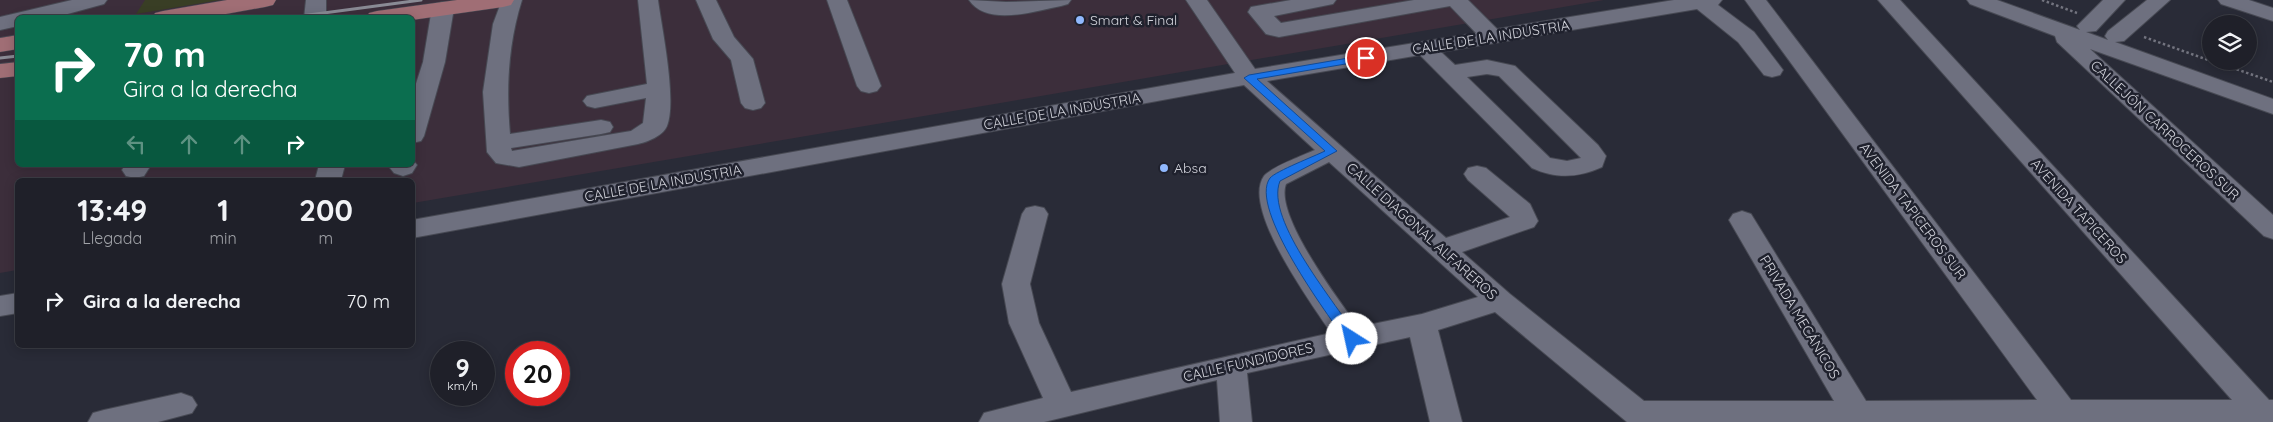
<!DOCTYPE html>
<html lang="es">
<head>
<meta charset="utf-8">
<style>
	body { margin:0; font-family:Quicksand,sans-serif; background:#2c2d35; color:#f1f3f6; height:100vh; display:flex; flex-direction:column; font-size:19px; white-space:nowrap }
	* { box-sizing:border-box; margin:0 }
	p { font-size:16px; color:#a1a3a8 }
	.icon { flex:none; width:28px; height:28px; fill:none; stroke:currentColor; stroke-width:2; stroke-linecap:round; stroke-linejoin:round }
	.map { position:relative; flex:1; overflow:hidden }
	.drawer { position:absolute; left:15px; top:178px; width:400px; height:170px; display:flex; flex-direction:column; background:#1f2029; border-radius:8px; box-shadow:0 2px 12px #0003,0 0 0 1px #3c3e46 }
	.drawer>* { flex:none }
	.hud { position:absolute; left:15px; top:15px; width:400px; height:152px; border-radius:8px; box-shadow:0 2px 12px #0003,0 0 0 1px #3c3e46; background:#0b6e4f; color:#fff; overflow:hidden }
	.controls { position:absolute; left:2202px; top:15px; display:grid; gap:10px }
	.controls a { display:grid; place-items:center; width:55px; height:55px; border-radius:50%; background:#1f2029; box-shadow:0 2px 12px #0003,0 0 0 1px #3c3e46; font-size:25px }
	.speed { position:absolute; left:430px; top:341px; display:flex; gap:10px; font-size:25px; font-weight:700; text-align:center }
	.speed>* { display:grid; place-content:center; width:65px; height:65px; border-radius:50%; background:#1f2029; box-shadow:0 2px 12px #0003,0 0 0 1px #3c3e46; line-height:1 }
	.speed small { font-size:12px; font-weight:400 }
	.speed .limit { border:8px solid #d22; background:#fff; color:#111 }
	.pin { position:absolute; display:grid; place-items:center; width:42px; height:42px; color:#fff; margin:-21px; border:2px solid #fff; border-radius:50%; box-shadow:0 1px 5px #0007 }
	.me { position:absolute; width:55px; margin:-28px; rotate:325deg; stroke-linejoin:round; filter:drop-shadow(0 0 4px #0008) }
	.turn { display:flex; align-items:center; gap:18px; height:105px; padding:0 25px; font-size:22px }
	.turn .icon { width:65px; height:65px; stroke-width:2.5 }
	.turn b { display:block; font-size:35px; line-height:42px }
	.lanes { display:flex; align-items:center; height:48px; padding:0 25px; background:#0003; justify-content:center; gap:25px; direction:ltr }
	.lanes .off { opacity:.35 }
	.eta { display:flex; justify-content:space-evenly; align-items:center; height:85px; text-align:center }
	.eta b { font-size:30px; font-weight:700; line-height:35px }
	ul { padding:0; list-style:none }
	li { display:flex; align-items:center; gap:15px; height:75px; padding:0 25px }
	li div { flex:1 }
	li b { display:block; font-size:19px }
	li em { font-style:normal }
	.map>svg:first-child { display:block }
	.commercial { fill:#3c2e3b; fill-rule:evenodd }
	.green { fill:#393e25 }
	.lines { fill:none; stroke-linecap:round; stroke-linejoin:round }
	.minor-casing { stroke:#474953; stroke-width:2 }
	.major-casing { stroke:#474953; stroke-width:1 }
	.path { stroke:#73747f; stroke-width:2.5; stroke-dasharray:2.5 2.5; stroke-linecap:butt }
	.minor { fill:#6e707f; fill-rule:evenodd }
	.major { fill:#a06e75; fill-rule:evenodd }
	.rail { stroke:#8a8b95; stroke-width:3 }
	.route { fill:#1a73e8; stroke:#114b97 }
	.poi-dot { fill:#90b8fd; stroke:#1f212d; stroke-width:2 }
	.labels { text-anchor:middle; stroke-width:5; stroke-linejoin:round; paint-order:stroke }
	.poi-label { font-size:14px; fill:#d3d4dc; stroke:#1f212d; text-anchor:start }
	.street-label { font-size:14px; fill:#d3d4dc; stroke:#1f212d }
</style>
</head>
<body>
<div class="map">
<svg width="2273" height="422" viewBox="0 0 2273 422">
	<rect width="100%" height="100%" fill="#292b37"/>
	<path class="commercial" d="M0 0H1604L413 203 412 180H18L17 270 0 273ZM18 18H412V165H18Z"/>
	<path class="green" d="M145 0H220L136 14Z"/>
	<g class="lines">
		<g class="minor-casing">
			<g id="minor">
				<path d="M72 0H107L104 4 53 18H18V26L0 30V17Z"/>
				<path d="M306 0H326V18H304Z"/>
				<path d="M502 0H522C508 44 506 88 510 134L601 120 610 122 613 127 610 132 601 134 511 148 512 151 631 131 643 123 646 98 595 108 587 106 583 101 587 96 647 84 638 0H658C662 29 677 101 667 126 663 136 647 142 638 144L519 167 496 163 487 152 483 92 493 24Z"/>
				<path d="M696 0H716L734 37 753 59 765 103 761 108 753 110 745 108 741 103 731 60 713 39Z"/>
				<path d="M827 0H847L881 86 877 91 869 93 861 91 857 86Z"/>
				<path d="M969 0 1006 2 1071 0 1068 4 1061 6C1035 11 987 27 969 0Z"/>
				<path d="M1186 0H1207L1255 69 1476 33 1450 6 1279 37 1266 34 1248 12 1251 7 1291 0H1336L1333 4 1274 16 1281 23 1414 0H1468L1497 29 1674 0H1722L1718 5 1754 32 1783 70 1780 75 1772 77 1764 75 1738 42 1697 9 1441 52 1455 65 1487 60 1515 66 1598 145 1606 156 1602 167C1578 178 1556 179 1532 168L1420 55 1267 81 1446 238 1510 217 1468 180 1464 174 1468 168 1477 166 1486 168 1530 204 1538 221 1534 227 1462 252 1510 294 1644 401H1834L1729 220 1733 214 1742 211 1751 214 1866 401 2037 400 1745 0H1766L2071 400H2232L1878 0H1900L2269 400H2273V422H1627L1495 312 1438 330 1462 422H1430L1410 337 1247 373 1252 422H1220L1217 380 1044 422H979L984 413 1043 398 1009 323 1002 284 1022 214 1026 208 1035 206 1044 208 1048 214 1030 284 1039 323 1071 392 1331 333C1312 304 1241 208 1264 176 1271 167 1304 155 1315 150L1244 85 412 238V220L1235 73ZM1487 74 1499 76 1581 158 1567 161 1550 158 1467 77ZM1329 162 1478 297 1422 314 1358 327C1339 300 1274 215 1286 184Z"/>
				<path d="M1967 0H1997L2080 30 2077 26 2103 0H2125L2096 31 2086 32 2108 40 2105 36 2108 31 2147 0H2170L2124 41 2115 42 2273 99V114L2090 49 2273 215V239L2264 236 2057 42 2055 36 1970 4Z"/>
				<path d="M2218 0H2249L2273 8V21L2221 4Z"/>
				<path d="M443 2 450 4 454 8 445 62 424 136 421 141 412 143V96L423 62 432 8 436 4Z"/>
				<path d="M413 160 417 165 412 173 403 176 394 173 390 168 391 165H412Z"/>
				<path d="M125 165H151L144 176 135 178 126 176 122 170Z"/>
				<path d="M319 165H345L341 180H315Z"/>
				<path d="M18 293V313L0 316V296Z"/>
				<path d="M181 393 192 397 197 405 192 413 158 422H88L93 413 104 410Z"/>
			</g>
		</g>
		<g class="major-casing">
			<g id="major">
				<path d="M227 0H276L273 5 265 7 204 18H152L155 13 163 11Z"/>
				<path d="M457 0H514L511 5 503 7 412 20V18H366L369 13 377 11Z"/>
				<path d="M18 35V49L0 52V38Z"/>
				<path d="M18 62V76L0 78V64Z"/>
			</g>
		</g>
		<g class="path">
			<path d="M2042 0 2077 13"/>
			<path d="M2144 37 2211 61"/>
			<path d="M2213 61 2273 82"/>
		</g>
		<use href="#minor" class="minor"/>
		<use href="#major" class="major"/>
		<g class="rail">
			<path d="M286 18 421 0"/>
			<path d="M0 58 18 56"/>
		</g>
	</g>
	<path class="route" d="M1366 55 1369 56V60L1257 79 1337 151 1280 181C1264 220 1338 305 1358 339L1352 344 1347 342C1328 315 1248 208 1270 178 1276 171 1315 156 1325 151L1244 78 1249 75Z"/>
	<g class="poi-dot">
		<circle cx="1080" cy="20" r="5"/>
		<circle cx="1164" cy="168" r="5"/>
	</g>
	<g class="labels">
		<g class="poi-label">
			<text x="1090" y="25">Smart &amp; Final</text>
			<text x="1174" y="173">Absa</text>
		</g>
		<g class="street-label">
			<text transform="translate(1491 37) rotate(-9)" y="5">CALLE DE LA INDUSTRIA</text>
			<text transform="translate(1062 111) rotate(-10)" y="5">CALLE DE LA INDUSTRIA</text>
			<text transform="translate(2165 130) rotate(43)" y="5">CALLEJÓN CARROCEROS SUR</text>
			<text transform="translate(663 183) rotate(-10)" y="5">CALLE DE LA INDUSTRIA</text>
			<text transform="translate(1913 211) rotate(53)" y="5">AVENIDA TAPICEROS SUR</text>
			<text transform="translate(2079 211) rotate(48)" y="5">AVENIDA TAPICEROS</text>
			<text transform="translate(1422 231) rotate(42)" y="5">CALLE DIAGONAL ALFAREROS</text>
			<text transform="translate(1800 317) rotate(59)" y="5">PRIVADA MECÁNICOS</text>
			<text transform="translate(1248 362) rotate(-13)" y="5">CALLE FUNDIDORES</text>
		</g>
	</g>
</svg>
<div class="controls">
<a><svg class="icon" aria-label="layers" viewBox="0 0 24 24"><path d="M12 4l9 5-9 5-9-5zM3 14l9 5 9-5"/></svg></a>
</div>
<div class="speed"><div>9<small>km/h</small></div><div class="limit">20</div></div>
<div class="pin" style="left:1366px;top:58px;background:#d93025"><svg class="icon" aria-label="arrive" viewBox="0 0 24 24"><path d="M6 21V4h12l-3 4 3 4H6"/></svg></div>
<svg class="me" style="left:1352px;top:339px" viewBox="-20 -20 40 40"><circle r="19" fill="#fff"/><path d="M0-13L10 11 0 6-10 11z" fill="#1a73e8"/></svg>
<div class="hud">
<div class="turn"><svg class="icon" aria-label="right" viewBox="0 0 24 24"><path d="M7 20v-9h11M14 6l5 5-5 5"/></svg><div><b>70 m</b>Gira a la derecha</div></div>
<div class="lanes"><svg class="icon off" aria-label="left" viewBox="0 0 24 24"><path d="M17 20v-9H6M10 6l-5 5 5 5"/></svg><svg class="icon off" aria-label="ahead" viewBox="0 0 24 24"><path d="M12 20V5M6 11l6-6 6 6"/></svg><svg class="icon off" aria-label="ahead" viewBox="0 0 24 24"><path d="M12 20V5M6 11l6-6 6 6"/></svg><svg class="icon" aria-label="right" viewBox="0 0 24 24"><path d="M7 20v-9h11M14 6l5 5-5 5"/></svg></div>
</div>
<section class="drawer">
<div class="eta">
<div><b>13:49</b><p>Llegada</p></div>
<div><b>1</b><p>min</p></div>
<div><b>200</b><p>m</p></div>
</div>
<ul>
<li><svg class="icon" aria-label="right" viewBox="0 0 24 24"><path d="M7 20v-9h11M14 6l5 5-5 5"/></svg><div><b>Gira a la derecha</b></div><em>70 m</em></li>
</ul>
</section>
</div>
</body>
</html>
